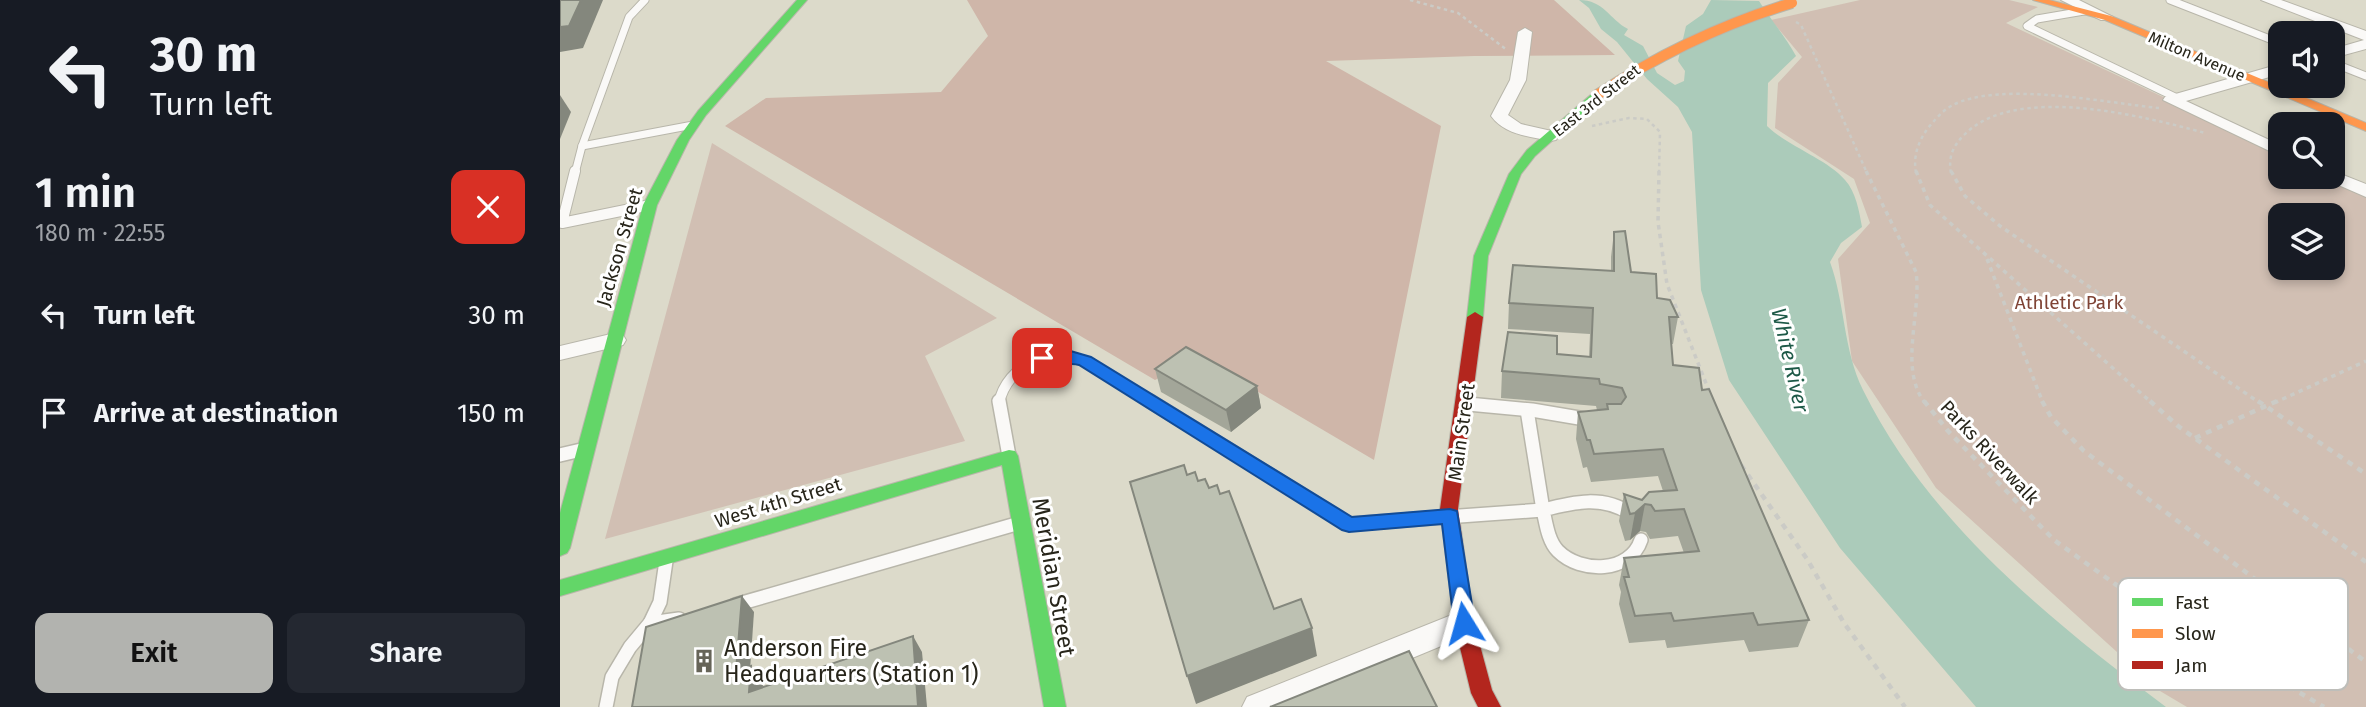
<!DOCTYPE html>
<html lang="en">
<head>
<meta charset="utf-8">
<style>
	body { margin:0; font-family:"Fira Sans",sans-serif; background:#242831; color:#f1f3f6; height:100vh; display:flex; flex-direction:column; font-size:26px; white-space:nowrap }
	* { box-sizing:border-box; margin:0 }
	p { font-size:23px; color:#9ea1a6 }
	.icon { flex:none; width:38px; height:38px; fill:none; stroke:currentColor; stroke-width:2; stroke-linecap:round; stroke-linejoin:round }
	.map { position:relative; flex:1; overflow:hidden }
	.details { display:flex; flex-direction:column; background:#171b24; width:560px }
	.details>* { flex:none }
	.top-card { background:#171b24; color:#f1f3f6; overflow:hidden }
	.tools { position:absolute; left:1708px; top:21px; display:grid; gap:14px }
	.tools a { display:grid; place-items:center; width:77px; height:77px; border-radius:14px; background:#171b24; box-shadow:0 4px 10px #0003; font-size:35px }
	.pin { position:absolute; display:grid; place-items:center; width:60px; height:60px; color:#fff; margin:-30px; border-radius:14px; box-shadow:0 4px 10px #0006 }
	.me { position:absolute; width:77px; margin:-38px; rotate:352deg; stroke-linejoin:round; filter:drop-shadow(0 0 5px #0008) }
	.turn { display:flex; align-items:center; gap:24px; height:147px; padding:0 35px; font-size:32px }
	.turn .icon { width:91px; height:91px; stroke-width:2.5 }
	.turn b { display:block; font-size:49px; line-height:60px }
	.round { display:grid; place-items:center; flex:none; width:74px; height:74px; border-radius:14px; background:#242831 }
	.summary { display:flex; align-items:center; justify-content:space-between; height:119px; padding:0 35px }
	h1 { font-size:42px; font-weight:600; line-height:52px }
	.action { display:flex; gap:14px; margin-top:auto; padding:14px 35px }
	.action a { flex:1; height:80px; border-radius:14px; background:#b2b3af; color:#111; font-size:28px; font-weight:600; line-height:80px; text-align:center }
	.action a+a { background:#242831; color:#f1f3f6 }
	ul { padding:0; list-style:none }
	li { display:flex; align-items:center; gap:21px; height:98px; padding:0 35px }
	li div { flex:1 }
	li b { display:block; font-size:26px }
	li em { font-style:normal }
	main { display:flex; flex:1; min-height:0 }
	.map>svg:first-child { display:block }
	.green { fill:#d1bfb3; fill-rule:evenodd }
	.forest { fill:#cfb6a9 }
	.water { fill:#abcbba }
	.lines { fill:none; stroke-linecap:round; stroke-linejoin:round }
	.lane-far2-casing { stroke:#b8b6aa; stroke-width:9 }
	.lane-far1-casing { stroke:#b8b6aa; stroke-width:12 }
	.lane-casing { stroke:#b8b6aa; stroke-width:16 }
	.street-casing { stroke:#b8b6aa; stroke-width:2 }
	.fast-casing { stroke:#b8b6aa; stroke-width:2 }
	.slow-casing { stroke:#b8b6aa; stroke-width:2 }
	.jam-casing { stroke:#b8b6aa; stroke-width:2 }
	.path-far2 { stroke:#cbcbc6; stroke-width:2.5; stroke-dasharray:3.5 3.5; stroke-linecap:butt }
	.path-far1 { stroke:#cbcbc6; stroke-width:3.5; stroke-dasharray:4.5 4.5; stroke-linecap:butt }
	.path { stroke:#cbcbc6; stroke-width:4.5; stroke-dasharray:6 6; stroke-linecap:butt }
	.lane-far2 { stroke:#faf9f7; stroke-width:7 }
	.lane-far1 { stroke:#faf9f7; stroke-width:10 }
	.lane { stroke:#faf9f7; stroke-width:13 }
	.street { fill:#faf9f7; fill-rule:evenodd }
	.fast { fill:#63d668; fill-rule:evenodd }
	.slow { fill:#ff974d; fill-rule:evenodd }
	.jam { fill:#b3261e; fill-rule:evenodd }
	.slow-bridge-casing { stroke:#b8b6aa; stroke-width:12; stroke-linecap:butt }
	.slow-bridge { stroke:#ff974d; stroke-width:10 }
	.wall { fill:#a3a699 }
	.shaded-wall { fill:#84877d }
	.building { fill:#bdc1b2; stroke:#84877d; stroke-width:2 }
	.route { fill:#1a73e8; stroke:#114b97; stroke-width:2 }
	.labels { text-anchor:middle; stroke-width:6; stroke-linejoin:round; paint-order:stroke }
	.far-street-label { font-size:16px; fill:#27251a; stroke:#fff }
	.street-label { font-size:19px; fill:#27251a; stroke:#fff }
	.park-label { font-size:19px; fill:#7f4335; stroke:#fff }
	.water-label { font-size:21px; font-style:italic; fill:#1d5947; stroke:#fff }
	.near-street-label { font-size:23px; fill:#27251a; stroke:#fff }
	.near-poi-label { font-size:23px; fill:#27251a; stroke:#fff; text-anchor:start }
	.key { fill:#fff; stroke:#bebeba; stroke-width:2 }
	.key-label { font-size:19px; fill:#27251a }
</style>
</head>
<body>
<main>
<section class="details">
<div class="top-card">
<div class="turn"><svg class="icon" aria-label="left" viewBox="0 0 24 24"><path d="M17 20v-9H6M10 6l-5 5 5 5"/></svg><div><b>30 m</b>Turn left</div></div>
</div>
<div class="summary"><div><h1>1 min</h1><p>180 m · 22:55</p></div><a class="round" style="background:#d93025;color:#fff"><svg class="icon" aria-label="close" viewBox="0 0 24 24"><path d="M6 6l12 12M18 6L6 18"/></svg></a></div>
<ul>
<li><svg class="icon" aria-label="left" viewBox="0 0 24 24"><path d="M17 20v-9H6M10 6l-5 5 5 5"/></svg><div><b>Turn left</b></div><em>30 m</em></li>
<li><svg class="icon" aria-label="arrive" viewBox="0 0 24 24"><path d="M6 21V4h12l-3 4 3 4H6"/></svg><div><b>Arrive at destination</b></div><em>150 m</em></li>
</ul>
<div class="action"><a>Exit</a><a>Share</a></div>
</section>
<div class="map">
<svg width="1806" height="707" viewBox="0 0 1806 707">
	<rect width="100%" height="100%" fill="#dcdaca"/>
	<g class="green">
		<path d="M1300 0H1449L1478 7 1446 23 1720 152V177H1772L1806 193V707H1627L1600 691 1376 488 1292 361 1278 259 1310 223 1294 179 1215 128 1218 83 1242 57 1211 20ZM1720 215H1773V268H1720Z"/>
		<path d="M152 143 437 318 365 356 405 441 45 539Z"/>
	</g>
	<path class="forest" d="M407 0H994L1055 55 914 56 766 61 881 126 814 460 639 357 595 380 165 126 206 98 381 92 428 36Z"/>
	<path class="water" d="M1019 0C1044 0 1049 19 1068 29L1064 35 1083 46 1097 73 1115 85 1124 81 1125 71 1118 61 1126 26 1143 14 1151 0 1199 1C1211 20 1225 36 1236 56L1208 83 1207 126C1229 147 1267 159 1285 180 1296 192 1299 211 1302 227L1281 243 1270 262C1285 303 1283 349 1303 390 1368 522 1491 621 1606 707H1416L1280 548 1169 380 1141 290 1132 132 1118 107 1087 79 1057 42 1041 29 1029 8Z"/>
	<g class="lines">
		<g class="lane-far2-casing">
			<g id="lane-far2">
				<path d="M1610 0 1720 43"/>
				<path d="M1524 11 1477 19 1467 26 1617 98"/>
				<path d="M1773 63 1806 76"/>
				<path d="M22 146 133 125"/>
				<path d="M15 173 22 146 69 17 85 0"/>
			</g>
		</g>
		<g class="lane-far1-casing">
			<g id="lane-far1">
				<path d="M15 171 2 223 90 205"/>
				<path d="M439 403C447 364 492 346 526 362 549 372 571 389 592 403"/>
			</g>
		</g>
		<g class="lane-casing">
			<g id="lane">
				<path d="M439 401 449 456"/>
				<path d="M590 401 789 524 983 510 967 410"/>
				<path d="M908 404 972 410 1031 420"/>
				<path d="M0 455 21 450"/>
				<path d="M1071 514C1043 495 1014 502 983 510 986 523 988 541 998 551 1021 574 1070 573 1081 540"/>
				<path d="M175 605 456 524"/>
				<path d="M90 623 119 619"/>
				<path d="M46 707 52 677 70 647 90 623 100 602 106 561"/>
			</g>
		</g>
		<g class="street-casing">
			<g id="street">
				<path d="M1501 0H1519L1553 17 1551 20H1541Z"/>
				<path d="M1701 0H1721L1806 31V49L1773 58V49L1804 40Z"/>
				<path d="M965 28 972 32 966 80 948 115 961 124 996 132 999 136 996 140 990 141C968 136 945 135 931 116L950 80 958 32Z"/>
				<path d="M1720 64V74L1626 101 1720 145V156L1603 100 1605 97Z"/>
				<path d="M1773 171 1806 184V197L1767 180 1764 177H1773Z"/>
				<path d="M55 333 63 335 66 340 63 345 0 360V346Z"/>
				<path d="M904 610 915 614 919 623 915 632 734 707H682L687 697Z"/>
			</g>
		</g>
		<g class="fast-casing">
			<g id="fast">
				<path d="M237 0H247L146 115 129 140 97 205 10 548 7 553 0 556V513L83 205 117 140 138 111Z"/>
				<path d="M1033 93 1043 95 975 156 961 174 928 256 923 317 920 320H910L907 317 914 256 949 174 967 150Z"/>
				<path d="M449 450 455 451 458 456 506 707H484L442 465 0 596V580Z"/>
			</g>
		</g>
		<g class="slow-casing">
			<path id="slow" d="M1473 0H1489L1551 16 1806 123V131L1545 20Z"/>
		</g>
		<g class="jam-casing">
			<path id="jam" d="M915 312 923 317 898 509 914 623 932 690 941 707H918L911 693 894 623 880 509 907 317Z"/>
		</g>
		<g class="path-far2">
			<path d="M850 0 898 13 947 50"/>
			<path d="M1236 22 1241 25 1307 173"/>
			<path d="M1032 126 1069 118 1087 119 1100 132 1099 173"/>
			<path d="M1356 173C1353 156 1358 142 1368 128 1375 120 1382 111 1391 106 1438 80 1546 103 1599 108"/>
			<path d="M1391 173C1388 157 1393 146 1404 135 1455 83 1583 116 1645 133"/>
		</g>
		<g class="path-far1">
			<path d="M1099 171 1098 222 1107 284 1149 391"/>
			<path d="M1306 171 1356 272C1362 313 1338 368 1365 403"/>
			<path d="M1356 171 1370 205 1592 403"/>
			<path d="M1391 171 1405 196 1440 226 1700 403"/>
			<path d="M1744 177 1757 183"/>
			<path d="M1427 259 1483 403"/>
			<path d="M1714 403 1806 361"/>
		</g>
		<g class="path">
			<path d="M1364 401 1388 431 1494 540 1555 584 1764 707"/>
			<path d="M1482 401 1491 417 1524 451 1806 662"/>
			<path d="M1590 401 1618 426 1806 562"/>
			<path d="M1698 401 1806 474"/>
			<path d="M1635 438 1717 401"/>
			<path d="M1181 465 1247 559 1284 623 1345 707"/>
		</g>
		<use href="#lane-far2" class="lane-far2"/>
		<use href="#lane-far1" class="lane-far1"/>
		<use href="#lane" class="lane"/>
		<use href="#street" class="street"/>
		<use href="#fast" class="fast"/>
		<use href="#slow" class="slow"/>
		<use href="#jam" class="jam"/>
		<g class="slow-bridge-casing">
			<path id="slow-bridge" d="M1037 95C1098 55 1162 24 1232 3"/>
		</g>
		<use href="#slow-bridge" class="slow-bridge"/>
	</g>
	<g class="wall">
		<path d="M1054 232 1071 272 1118 317 1113 344H1111L1113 365 1142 390 1249 620 1238 647 1189 652 1184 640 1107 648 1105 640 1069 643 1059 604 1061 592 1059 585 1064 558 1124 553 1118 536 1090 539 1086 532 1080 531 1070 540 1065 541 1059 521 1064 494 1082 500 1103 491 1098 476 1031 482 1027 467 1023 468 1016 439 1018 412 1037 410 1036 406 941 398 942 371 997 354 1029 357 1030 334 948 329 949 303 1051 271V257Z"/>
		<path d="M595 369 697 386 701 408 671 432 601 392Z"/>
	</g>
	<g class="shaded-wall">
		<path d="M21 0H43L23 48 0 52V27Z"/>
		<path d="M0 95 11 112 0 139Z"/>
		<path d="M697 386 701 408 671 432 666 410Z"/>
		<path d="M1085 504 1080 531 1070 540 1075 513Z"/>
		<path d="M182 596 194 612 189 685 176 671Z"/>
		<path d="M752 628 757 656 636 704 627 676Z"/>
		<path d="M353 636 362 652 367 707H356Z"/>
		<path d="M191 666 203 681 202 707 189 692Z"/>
	</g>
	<g class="building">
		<path d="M0 0H21L9 26 0 27Z"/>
		<path d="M1065 231 1071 272 1096 274 1097 298 1110 300 1118 317H1109L1113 365 1139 368 1142 390 1149 389 1249 620 1198 625 1193 613 1114 621 1111 613 1075 616 1064 577H1069L1064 558 1139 551 1124 509 1095 511 1091 505 1085 504 1075 513 1070 514 1064 494 1082 500 1089 492 1117 490 1103 449 1034 454 1030 440H1027L1018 412 1048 409 1047 404H1061L1066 397 1062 388 1040 384 1039 379 942 371 948 332 997 336V354L1031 357 1033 308 949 303 953 265 1054 271V232Z"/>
		<path d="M626 347 697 386 666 410 595 369Z"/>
		<path d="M624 465 627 475 635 472 638 481 645 479 649 488 657 485 660 494 669 491 714 609 741 599 752 628 627 676 570 482Z"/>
		<path d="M182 596 176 671 191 666 189 692 353 636 358 706 72 707 86 627Z"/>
		<path d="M849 651 877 707H710Z"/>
	</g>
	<path class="route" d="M507 350 531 357 792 517 890 509 897 511 915 623 912 629 904 632 897 629 894 623 882 524 789 532 782 530 519 365C506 361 483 367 474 358L482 352Z"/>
	<defs>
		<g id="building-bare" transform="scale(1.89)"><path d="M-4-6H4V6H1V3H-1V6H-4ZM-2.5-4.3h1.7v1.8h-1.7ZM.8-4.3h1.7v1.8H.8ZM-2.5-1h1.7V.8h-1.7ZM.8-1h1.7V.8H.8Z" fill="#666458" stroke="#fff" stroke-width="2.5" paint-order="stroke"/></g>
	</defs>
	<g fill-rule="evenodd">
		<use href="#building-bare" x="144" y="661"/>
	</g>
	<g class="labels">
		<g class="far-street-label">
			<text transform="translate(1637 56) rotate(23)" y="6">Milton Avenue</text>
			<text transform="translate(1036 100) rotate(-38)" y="6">East 3rd Street</text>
		</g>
		<g class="street-label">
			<text transform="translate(59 247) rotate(-74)" y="7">Jackson Street</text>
			<text transform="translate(901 432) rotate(-82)" y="7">Main Street</text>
			<text transform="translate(1430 452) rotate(47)" y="7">Parks Riverwalk</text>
			<text transform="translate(218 502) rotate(-17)" y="7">West 4th Street</text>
		</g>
		<g class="park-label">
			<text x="1509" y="309">Athletic Park</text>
		</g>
		<g class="water-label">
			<text transform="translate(1230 360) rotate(77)" y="7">White River</text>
		</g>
		<g class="near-street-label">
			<text transform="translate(494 577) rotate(80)" y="8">Meridian Street</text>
		</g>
		<g class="near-poi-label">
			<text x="164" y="656">Anderson Fire<tspan x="164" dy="26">Headquarters (Station 1)</tspan></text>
		</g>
	</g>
	<rect x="1558" y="578" width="230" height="112" rx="10" class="key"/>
	<rect x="1572" y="598" width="31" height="8" fill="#63d668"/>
	<rect x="1572" y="629" width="31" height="9" fill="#ff974d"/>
	<rect x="1572" y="661" width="31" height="8" fill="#b3261e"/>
	<g class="key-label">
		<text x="1615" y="609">Fast</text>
		<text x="1615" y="640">Slow</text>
		<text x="1615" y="672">Jam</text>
	</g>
</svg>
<div class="tools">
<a><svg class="icon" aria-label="sound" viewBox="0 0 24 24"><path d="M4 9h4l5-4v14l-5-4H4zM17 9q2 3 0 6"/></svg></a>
<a><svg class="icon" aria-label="search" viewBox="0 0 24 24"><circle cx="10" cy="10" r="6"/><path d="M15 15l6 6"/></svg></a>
<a><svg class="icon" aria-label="layers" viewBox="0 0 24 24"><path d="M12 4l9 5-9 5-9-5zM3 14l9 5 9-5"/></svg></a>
</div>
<div class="pin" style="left:482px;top:358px;background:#d93025"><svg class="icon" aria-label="arrive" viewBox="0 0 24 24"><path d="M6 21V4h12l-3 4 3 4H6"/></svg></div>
<svg class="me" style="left:904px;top:623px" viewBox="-20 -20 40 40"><path d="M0-17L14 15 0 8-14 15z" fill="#1a73e8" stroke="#fff" stroke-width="4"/></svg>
</div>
</main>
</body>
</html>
